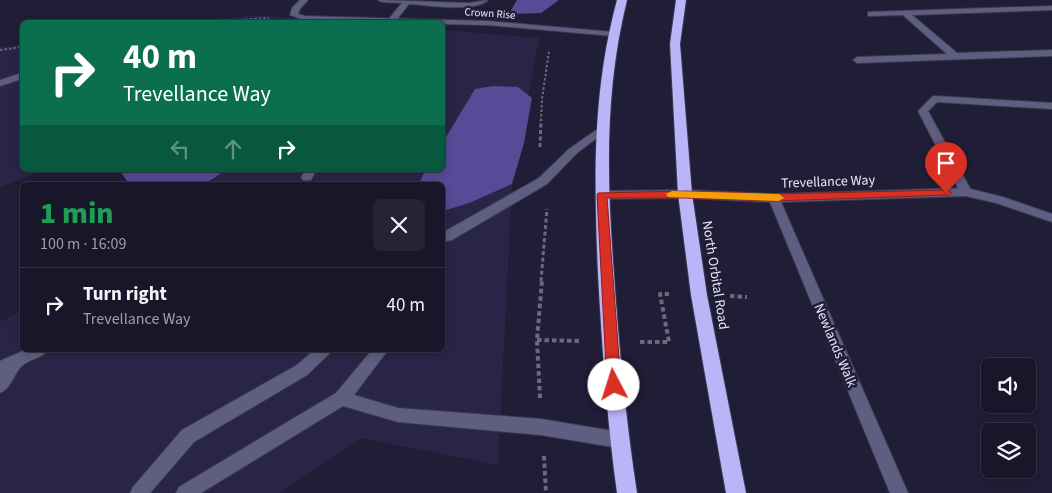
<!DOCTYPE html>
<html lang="en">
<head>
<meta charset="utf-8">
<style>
	body { margin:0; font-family:"Source Sans 3",sans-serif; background:#252335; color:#f1f3f6; height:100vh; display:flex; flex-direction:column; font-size:19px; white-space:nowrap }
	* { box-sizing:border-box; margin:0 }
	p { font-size:16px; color:#9f9fa8 }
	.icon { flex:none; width:28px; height:28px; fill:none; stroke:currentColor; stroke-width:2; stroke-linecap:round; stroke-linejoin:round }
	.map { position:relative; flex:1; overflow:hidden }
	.details { position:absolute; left:20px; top:182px; width:425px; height:170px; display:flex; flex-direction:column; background:#181629; border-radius:8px; box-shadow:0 2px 8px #0003,0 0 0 1px #363546 }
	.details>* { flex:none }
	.hud { position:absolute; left:20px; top:20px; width:425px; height:152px; border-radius:8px; box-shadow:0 2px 8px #0003,0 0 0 1px #363546; background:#0b6e4f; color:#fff; overflow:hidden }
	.controls { position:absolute; left:981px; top:358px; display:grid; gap:10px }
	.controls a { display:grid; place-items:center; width:55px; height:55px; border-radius:8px; background:#181629; box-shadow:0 2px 8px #0003,0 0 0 1px #363546; font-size:25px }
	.pin { position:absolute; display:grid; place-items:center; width:42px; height:42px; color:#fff; margin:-51px -21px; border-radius:50% 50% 50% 0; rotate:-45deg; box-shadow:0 0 5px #0007 }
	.pin .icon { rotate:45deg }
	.me { position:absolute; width:55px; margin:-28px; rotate:355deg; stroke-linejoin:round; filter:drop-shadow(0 0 4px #0008) }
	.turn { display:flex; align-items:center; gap:18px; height:105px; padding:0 20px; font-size:22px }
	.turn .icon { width:65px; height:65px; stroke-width:2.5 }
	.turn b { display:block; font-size:35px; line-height:42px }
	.lanes { display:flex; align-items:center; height:48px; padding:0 20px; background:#0003; justify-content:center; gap:25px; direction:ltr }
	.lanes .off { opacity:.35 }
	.round { display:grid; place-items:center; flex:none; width:52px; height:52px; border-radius:8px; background:#252335 }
	.headline { display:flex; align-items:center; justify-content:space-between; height:85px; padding:0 20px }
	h1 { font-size:30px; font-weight:800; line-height:38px; color:#1e9e55 }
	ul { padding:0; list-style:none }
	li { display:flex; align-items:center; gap:15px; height:75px; padding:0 20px; border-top:1px solid #363546 }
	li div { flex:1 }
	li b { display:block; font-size:19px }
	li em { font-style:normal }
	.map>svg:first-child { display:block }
	.built { fill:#292546 }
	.forest { fill:#554b96 }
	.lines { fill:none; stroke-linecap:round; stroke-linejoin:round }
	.lane-casing { stroke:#3c3a52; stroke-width:2 }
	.street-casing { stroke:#3c3a52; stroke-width:2 }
	.highway-casing { stroke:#3c3a52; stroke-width:2 }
	.path-far2 { stroke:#6a697f; stroke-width:2; stroke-dasharray:2.5 2; stroke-linecap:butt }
	.path-far1 { stroke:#6a697f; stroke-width:3; stroke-dasharray:4 2.5; stroke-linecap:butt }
	.path { stroke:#6a697f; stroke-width:4; stroke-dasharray:4.5 3; stroke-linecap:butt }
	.lane { fill:#605e80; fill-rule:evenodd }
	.street { fill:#605e80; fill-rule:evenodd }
	.highway { fill:#b9b5f8; fill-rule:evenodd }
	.route { fill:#d93025; stroke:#8d1f18 }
	.slow { fill:#f59e0b }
	.labels { text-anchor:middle; stroke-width:5; stroke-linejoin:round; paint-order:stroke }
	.far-street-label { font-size:11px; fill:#e7e7f9; stroke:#201e37 }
	.street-label { font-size:14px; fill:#e7e7f9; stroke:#201e37 }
</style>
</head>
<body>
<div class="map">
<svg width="1052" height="493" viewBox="0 0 1052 493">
	<rect width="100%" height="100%" fill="#201e37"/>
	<g class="built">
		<path d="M256 15 347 22H188Z"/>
		<path d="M443 30 539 38 512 184 498 465 361 438 279 493H0V322L22 311V350H442V185H172L162 170H442Z"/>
		<path d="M22 44V170H47L0 187V47Z"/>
	</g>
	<g class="forest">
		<path d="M517 0H559L541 13 509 14Z"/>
		<path d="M493 86 518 87 532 98 524 143 512 184 469 203 443 211 442 185H419L425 170H442L443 142 475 89Z"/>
		<path d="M124 170H223C207 193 156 185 130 185L122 174Z"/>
	</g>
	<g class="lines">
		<g class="lane-casing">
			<g id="lane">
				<path d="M378 0 469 3 488 0C474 13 429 5 409 4L395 22H392L388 20 402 3 382 2Z"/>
				<path d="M22 73V79L0 86V80Z"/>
				<path d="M935 96 1052 103V109L937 102 928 111 972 192 966 196 960 192 918 111 932 97Z"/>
				<path d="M602 126 607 129 606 131 577 153 547 184 452 240 442 242V233L539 178 569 149Z"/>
				<path d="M306 170H316L311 180H303L301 177Z"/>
				<path d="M25 350H47C43 359 31 358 23 365 14 372 12 388 0 393V361Z"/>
				<path d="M314 350H331L329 354 307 375 194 442 150 493H130L133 487 182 430 297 365Z"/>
				<path d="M372 350H388L354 395 398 408 541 419 619 432 625 434 627 440 625 446 619 448 541 435 398 422 343 406 201 493H176L179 487 336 393Z"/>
			</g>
		</g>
		<g class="street-casing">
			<g id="street">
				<path d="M300 0H308L300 9 298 14 305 16 487 21 613 32 617 34 613 36 487 25 442 24V22L304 20 290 15 292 8Z"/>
				<path d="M1052 6V10L912 15 957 53 1052 50V56L857 63 853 60 857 57 947 54 903 15 871 16H868V12Z"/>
				<path d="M966 188 1003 197 1052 214V222L996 203 966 196 781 202 908 493H890L770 202 685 198 602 199 596 195 602 191 685 190 774 194Z"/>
			</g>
		</g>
		<g class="highway-casing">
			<g id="highway">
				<path d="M617 0H627C604 93 607 180 614 275 619 348 626 421 637 493H617C607 420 602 347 598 274 594 179 592 93 617 0Z"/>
				<path d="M676 0H686L680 44 692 194 707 295 746 493H726L691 295 678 194 670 44Z"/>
			</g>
		</g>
		<g class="path-far2">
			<path d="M205 22 269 18"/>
			<path d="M0 50 22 47"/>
			<path d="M541 121 542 99 549 51"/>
		</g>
		<g class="path-far1">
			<path d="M540 147 541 120"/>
			<path d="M541 281 547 209"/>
		</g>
		<g class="path">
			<path d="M730 296 747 297"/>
			<path d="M537 340 582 341"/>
			<path d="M640 342H669L660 294H669"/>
			<path d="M540 398 537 340 542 280"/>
			<path d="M544 456 546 493"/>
		</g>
		<use href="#lane" class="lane"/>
		<use href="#street" class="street"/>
		<use href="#highway" class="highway"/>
	</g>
	<path class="route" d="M946 190 950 191 952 193 950 195 774 201 685 198H607L621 385 619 390 614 392 609 390 607 385 597 195 598 193 685 191 774 194Z"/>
	<path class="slow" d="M672 191 779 194 784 198 779 201 668 197 666 194Z"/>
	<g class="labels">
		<g class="far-street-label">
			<text transform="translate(490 13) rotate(4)" y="4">Crown Rise</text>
		</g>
		<g class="street-label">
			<text transform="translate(828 181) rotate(-2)" y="5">Trevellance Way</text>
			<text transform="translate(716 275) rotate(81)" y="5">North Orbital Road</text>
			<text transform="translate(836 345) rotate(67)" y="5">Newlands Walk</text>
		</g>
	</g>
</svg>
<div class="controls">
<a><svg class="icon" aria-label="sound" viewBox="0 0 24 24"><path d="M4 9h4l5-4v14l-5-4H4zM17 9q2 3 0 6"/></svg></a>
<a><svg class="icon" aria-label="layers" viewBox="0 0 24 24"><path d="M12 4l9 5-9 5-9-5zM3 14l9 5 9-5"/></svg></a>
</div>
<div class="pin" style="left:946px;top:193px;background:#d93025"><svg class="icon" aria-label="arrive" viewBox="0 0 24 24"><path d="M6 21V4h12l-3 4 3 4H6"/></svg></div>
<svg class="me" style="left:614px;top:385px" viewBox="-20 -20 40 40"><circle r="19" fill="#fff"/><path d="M0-13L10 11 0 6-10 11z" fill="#d93025"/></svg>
<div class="hud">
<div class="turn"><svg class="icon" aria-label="right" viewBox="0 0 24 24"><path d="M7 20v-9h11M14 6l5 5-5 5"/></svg><div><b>40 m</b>Trevellance Way</div></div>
<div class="lanes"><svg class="icon off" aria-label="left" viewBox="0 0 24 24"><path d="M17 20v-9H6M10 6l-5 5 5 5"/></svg><svg class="icon off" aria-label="ahead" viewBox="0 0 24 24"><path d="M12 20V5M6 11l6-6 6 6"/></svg><svg class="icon" aria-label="right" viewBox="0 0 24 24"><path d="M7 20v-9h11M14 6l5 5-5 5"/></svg></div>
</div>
<section class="details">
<div class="headline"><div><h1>1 min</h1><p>100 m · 16:09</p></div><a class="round"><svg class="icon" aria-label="close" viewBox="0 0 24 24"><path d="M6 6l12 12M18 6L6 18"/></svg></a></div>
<ul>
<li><svg class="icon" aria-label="right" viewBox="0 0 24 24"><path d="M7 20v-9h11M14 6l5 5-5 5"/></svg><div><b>Turn right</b><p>Trevellance Way</p></div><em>40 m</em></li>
</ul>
</section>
</div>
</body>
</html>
